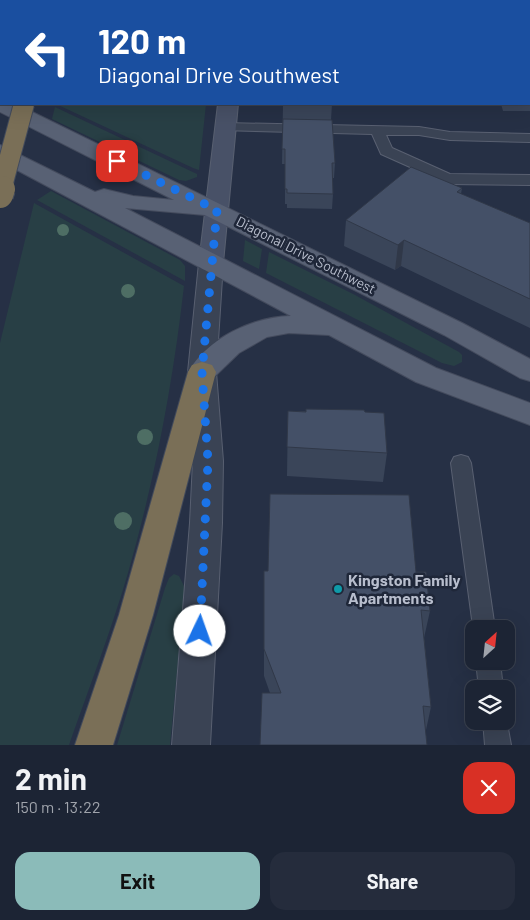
<!DOCTYPE html>
<html lang="en">
<head>
<meta charset="utf-8">
<style>
	body { margin:0; font-family:Barlow,sans-serif; background:#252c3c; color:#f1f3f6; height:100vh; display:flex; flex-direction:column; font-size:19px; white-space:nowrap }
	* { box-sizing:border-box; margin:0 }
	p { font-size:16px; color:#a0a4ac }
	.icon { flex:none; width:28px; height:28px; fill:none; stroke:currentColor; stroke-width:2; stroke-linecap:round; stroke-linejoin:round }
	.map { position:relative; height:745px; overflow:hidden }
	.sheet { display:flex; flex-direction:column; background:#1c2434; flex:1 }
	.sheet>* { flex:none }
	.guide { position:absolute; left:0px; top:0px; width:530px; height:105px; box-shadow:0 5px 20px #0002,0 0 0 1px #3a414f; background:#1a4fa0; color:#fff; overflow:hidden }
	.needle { width:32px; rotate:27deg }
	.tools { position:absolute; left:465px; top:620px; display:grid; gap:10px }
	.tools a { display:grid; place-items:center; width:50px; height:50px; border-radius:10px; background:#1c2434; box-shadow:0 5px 20px #0002,0 0 0 1px #3a414f; font-size:25px }
	.pin { position:absolute; display:grid; place-items:center; width:42px; height:42px; color:#fff; margin:-21px; border-radius:10px; box-shadow:0 2px 8px #0006 }
	.me { position:absolute; width:55px; margin:-28px; rotate:3deg; stroke-linejoin:round; filter:drop-shadow(0 0 4px #0008) }
	.turn { display:flex; align-items:center; gap:18px; height:105px; padding:0 15px; font-size:22px }
	.turn .icon { width:65px; height:65px; stroke-width:2.5 }
	.turn b { display:block; font-size:35px; line-height:42px }
	.round { display:grid; place-items:center; flex:none; width:52px; height:52px; border-radius:15px; background:#252c3c }
	.head { display:flex; align-items:center; justify-content:space-between; height:85px; padding:0 15px }
	h1 { font-size:30px; font-weight:700; line-height:38px }
	.action { display:flex; gap:10px; margin-top:auto; padding:10px 15px }
	.action a { flex:1; height:58px; border-radius:15px; background:#8bbbb9; color:#111; font-size:20px; font-weight:700; line-height:58px; text-align:center }
	.action a+a { background:#252c3c; color:#f1f3f6 }
	.map>svg:first-child { display:block }
	.green { fill:#283f45 }
	.lines { fill:none; stroke-linecap:round; stroke-linejoin:round }
	.service-casing { stroke:#596071; stroke-width:2 }
	.tertiary-casing { stroke:#596071; stroke-width:2 }
	.secondary-casing { stroke:#596071; stroke-width:2 }
	.primary-casing { stroke:#444b5d; stroke-width:2 }
	.motorway-casing { stroke:#424a5b; stroke-width:2 }
	.path { stroke:#465c61; stroke-width:2.5; stroke-dasharray:2.5 2.5; stroke-linecap:butt }
	.service { fill:#3a4354; fill-rule:evenodd }
	.tertiary { fill:#3a4354; fill-rule:evenodd }
	.secondary { fill:#485167; fill-rule:evenodd }
	.primary { fill:#586174; fill-rule:evenodd }
	.motorway { fill:#7a6f57; fill-rule:evenodd }
	.motorway-bridge-far1-casing { stroke:#424a5b; stroke-width:22; stroke-linecap:butt }
	.motorway-bridge-casing { stroke:#424a5b; stroke-width:28; stroke-linecap:butt }
	.motorway-bridge-far1 { stroke:#7a6f57; stroke-width:20 }
	.motorway-bridge { stroke:#7a6f57; stroke-width:26 }
	.tree { fill:#4e6e64 }
	.wall { fill:#3a4559 }
	.shaded-wall { fill:#303848 }
	.building { fill:#445067; stroke:#303848 }
	.route { stroke:#1a73e8; stroke-width:9; stroke-dasharray:0 16.2 }
	.culture-dot { fill:#0f9aa8; stroke:#1f2739; stroke-width:2 }
	.labels { text-anchor:middle; stroke-width:5; stroke-linejoin:round; paint-order:stroke }
	.street-label { font-size:14px; fill:#b8becd; stroke:#1f2739 }
	.near-poi-label { font-size:16px; font-weight:bold; fill:#b8becd; stroke:#1f2739; text-anchor:start }
</style>
</head>
<body>
<div class="map">
<svg width="530" height="745" viewBox="0 0 530 745">
	<rect width="100%" height="100%" fill="#263045"/>
	<g class="green">
		<path d="M56 104H206L199 170 193 168Z"/>
		<path d="M55 107 197 174V177L186 181 179 180 52 119Z"/>
		<path d="M51 191 180 260 185 266V281L37 200Z"/>
		<path d="M34 203 184 286C173 383 155 479 128 573 111 631 89 688 69 745H0V343Z"/>
		<path d="M245 240 262 249 259 269 243 261Z"/>
		<path d="M269 252 355 295 459 352 462 355V362L454 366 442 363 266 273Z"/>
		<path d="M174 574 179 576 185 588 170 745H117L165 588 169 578Z"/>
	</g>
	<g class="lines">
		<g class="service-casing">
			<g id="service">
				<path d="M225 123 419 127 450 132 530 134V142L450 140 419 135H386L392 148 450 174 530 175V185L448 184 381 154 372 134 220 130 218 127Z"/>
				<path d="M461 455 468 457 471 463 495 629H474V634L451 463 454 457Z"/>
				<path d="M476 661H500L503 689H479Z"/>
				<path d="M506 718 511 745H485L483 721H506Z"/>
			</g>
		</g>
		<g class="tertiary-casing">
			<path id="tertiary" d="M211 255 220 257 223 263 216 372 223 461 222 523 210 745H172L190 523 193 461 188 372 199 263 202 257Z"/>
		</g>
		<g class="secondary-casing">
			<g id="secondary">
				<rect x="229" y="0" width="18" height="1"/>
				<path d="M218 104H238L223 263 220 269 211 271 202 269 199 263Z"/>
			</g>
		</g>
		<g class="primary-casing">
			<path id="primary" d="M0 98 1 104H16L462 323 530 359V381L520 378 444 335 205 215 125 208 436 368 530 403V425L416 382 329 335 289 333 267 337 239 353 212 379 202 382 192 379 188 372C208 338 252 317 291 316L0 161V145L95 192 104 189 133 196 174 200 0 112Z"/>
		</g>
		<g class="motorway-casing">
			<g id="motorway">
				<rect x="43" y="0" width="18" height="1"/>
				<path d="M202 362 212 365 216 372 153 615 113 745H75L119 615 188 372 192 365Z"/>
			</g>
		</g>
		<path class="path" d="M378 0 465 1"/>
		<use href="#service" class="service"/>
		<use href="#tertiary" class="tertiary"/>
		<use href="#secondary" class="secondary"/>
		<use href="#primary" class="primary"/>
		<use href="#motorway" class="motorway"/>
		<g class="motorway-bridge-far1-casing">
			<path id="motorway-bridge-far1" d="M1 190 24 104"/>
		</g>
		<g class="motorway-bridge-casing">
			<path id="motorway-bridge" d="M0 195 2 189"/>
		</g>
		<use href="#motorway-bridge-far1" class="motorway-bridge-far1"/>
		<use href="#motorway-bridge" class="motorway-bridge"/>
	</g>
	<g class="tree">
		<circle cx="63" cy="230" r="6"/>
		<circle cx="128" cy="291" r="7"/>
		<circle cx="145" cy="437" r="8"/>
		<circle cx="123" cy="521" r="9"/>
	</g>
	<g class="wall">
		<path d="M461 0H530V111H503L501 104H529V1H461Z"/>
		<path d="M283 104H332L331 120 335 163 334 178H333V194L332 209 287 208V204H285V164H282Z"/>
		<path d="M462 188 461 194 530 223V328L401 266 395 270 344 246 346 220Z"/>
		<path d="M288 411 365 412 387 453 383 482 287 476Z"/>
		<path d="M264 571 416 572 430 611 424 638 431 707 426 730 270 693 264 676Z"/>
	</g>
	<path class="shaded-wall" d="M404 240 401 266 395 270 398 245Z"/>
	<g class="building">
		<path d="M467 0H530V96H529V1H467Z"/>
		<path d="M283 119 332 120 335 163H332L333 194 287 193V189H285V149H282Z"/>
		<path d="M411 167 462 188 457 192 530 223V299L404 240 398 245 346 220Z"/>
		<path d="M306 409 364 410 365 412 384 413 387 453 287 447 288 411 306 412Z"/>
		<path d="M270 494 409 495 416 572H426L430 611 421 610 431 707 423 706 427 745H260L262 693H281L264 649V571H268Z"/>
	</g>
	<g class="lines">
		<path class="route" d="M117 161 217 210 202 372 208 461 200 631"/>
	</g>
	<circle class="culture-dot" cx="338" cy="589" r="5"/>
	<g class="labels">
		<g class="street-label">
			<text transform="translate(306 255) rotate(27)" y="5">Diagonal Drive Southwest</text>
		</g>
		<g class="near-poi-label">
			<text x="348" y="586">Kingston Family<tspan x="348" dy="18">Apartments</tspan></text>
		</g>
	</g>
</svg>
<div class="tools">
<a><svg class="needle" viewBox="-14 -14 28 28"><path d="M0-13l5 13h-10z" fill="#e53935"/><path d="M0 13l5-13h-10z" fill="#a0a4ac"/></svg></a>
<a><svg class="icon" aria-label="layers" viewBox="0 0 24 24"><path d="M12 4l9 5-9 5-9-5zM3 14l9 5 9-5"/></svg></a>
</div>
<div class="pin" style="left:117px;top:161px;background:#d93025"><svg class="icon" aria-label="arrive" viewBox="0 0 24 24"><path d="M6 21V4h12l-3 4 3 4H6"/></svg></div>
<svg class="me" style="left:200px;top:631px" viewBox="-20 -20 40 40"><circle r="19" fill="#fff"/><path d="M0-13L10 11 0 6-10 11z" fill="#1a73e8"/></svg>
<div class="guide">
<div class="turn"><svg class="icon" aria-label="left" viewBox="0 0 24 24"><path d="M17 20v-9H6M10 6l-5 5 5 5"/></svg><div><b>120 m</b>Diagonal Drive Southwest</div></div>
</div>
</div>
<section class="sheet">
<div class="head"><div><h1>2 min</h1><p>150 m · 13:22</p></div><a class="round" style="background:#d93025;color:#fff"><svg class="icon" aria-label="close" viewBox="0 0 24 24"><path d="M6 6l12 12M18 6L6 18"/></svg></a></div>
<div class="action"><a>Exit</a><a>Share</a></div>
</section>
</body>
</html>
